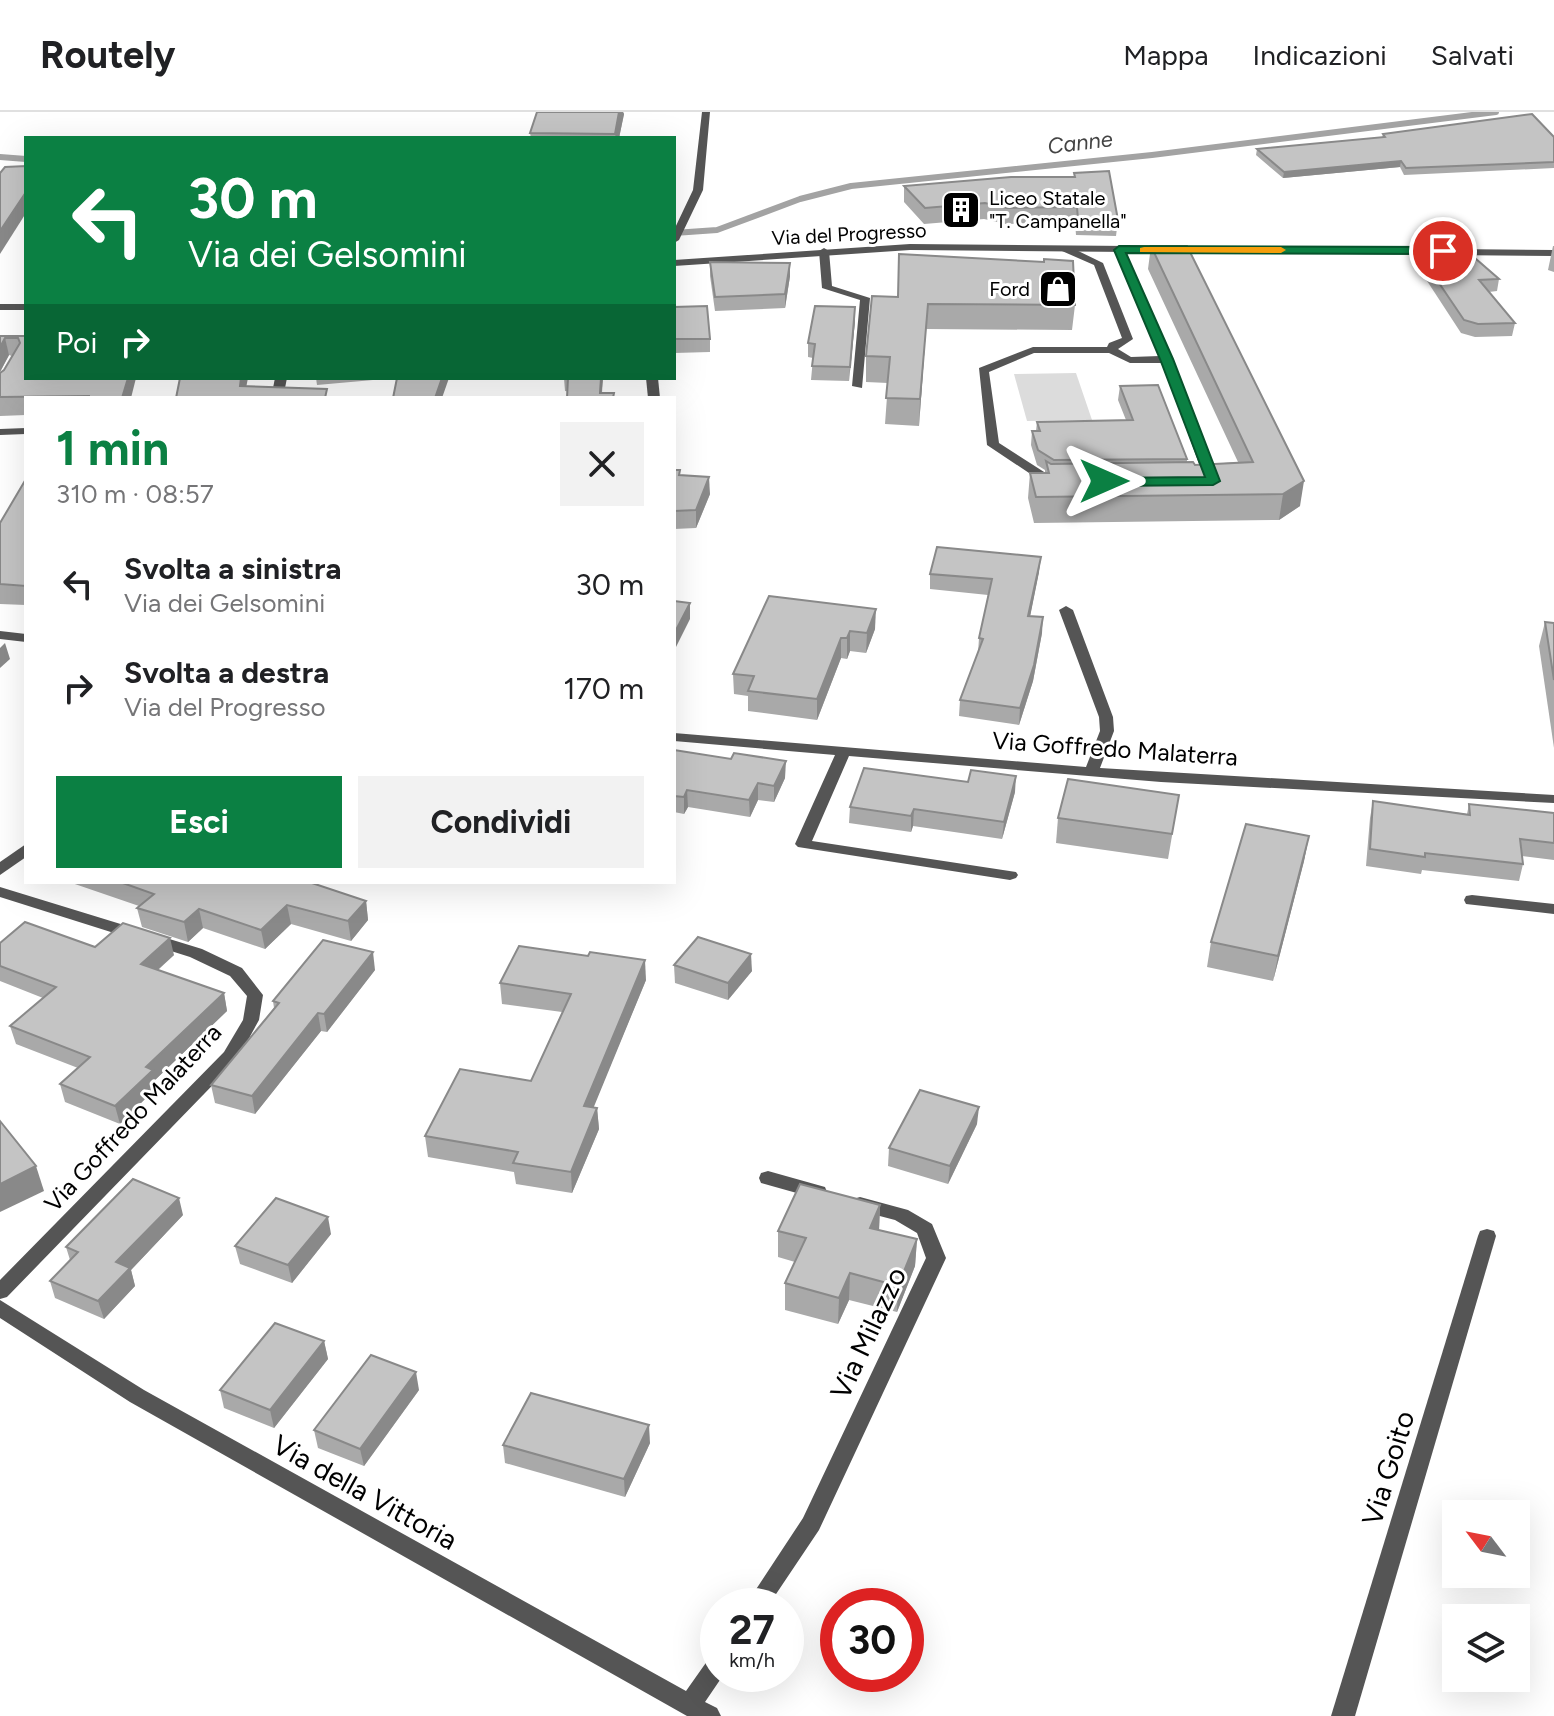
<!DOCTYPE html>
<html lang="it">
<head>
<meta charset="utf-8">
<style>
	body { margin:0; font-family:Figtree,sans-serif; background:#f2f2f2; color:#202124; height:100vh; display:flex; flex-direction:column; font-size:30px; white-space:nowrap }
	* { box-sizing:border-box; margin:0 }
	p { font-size:26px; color:#757577 }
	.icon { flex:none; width:44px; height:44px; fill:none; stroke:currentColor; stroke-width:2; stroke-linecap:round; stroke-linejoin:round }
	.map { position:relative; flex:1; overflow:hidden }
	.details { position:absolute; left:24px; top:284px; width:652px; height:488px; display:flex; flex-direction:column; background:#fff; border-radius:0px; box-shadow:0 8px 32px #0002 }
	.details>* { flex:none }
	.hud { position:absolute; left:24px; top:24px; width:652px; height:244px; border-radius:0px; box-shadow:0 8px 32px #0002; background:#0b8043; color:#fff; overflow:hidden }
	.needle { width:52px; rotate:302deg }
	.fabs { position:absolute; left:1442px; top:1388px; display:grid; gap:16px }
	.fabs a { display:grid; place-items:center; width:88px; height:88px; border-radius:0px; background:#fff; box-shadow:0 8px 32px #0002; font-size:40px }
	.speed { position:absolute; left:700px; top:1476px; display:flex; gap:16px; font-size:40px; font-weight:700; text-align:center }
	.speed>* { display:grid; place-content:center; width:104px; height:104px; border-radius:50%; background:#fff; box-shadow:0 8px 32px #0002; line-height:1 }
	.speed small { font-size:20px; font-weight:400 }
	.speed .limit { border:12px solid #d22; background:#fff; color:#111 }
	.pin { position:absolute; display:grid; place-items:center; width:68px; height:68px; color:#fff; margin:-34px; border:4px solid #fff; border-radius:50%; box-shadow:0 2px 8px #0007 }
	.me { position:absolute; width:88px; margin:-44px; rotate:90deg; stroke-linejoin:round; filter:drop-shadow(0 0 6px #0008) }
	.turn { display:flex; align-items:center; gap:28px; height:168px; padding:0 32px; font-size:36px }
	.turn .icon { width:104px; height:104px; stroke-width:2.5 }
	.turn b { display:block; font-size:56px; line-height:68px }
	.then { display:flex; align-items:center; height:76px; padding:0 32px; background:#0003; gap:16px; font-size:30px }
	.round { display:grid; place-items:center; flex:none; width:84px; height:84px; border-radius:0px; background:#f2f2f2 }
	.head { display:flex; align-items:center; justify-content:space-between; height:136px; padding:0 32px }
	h1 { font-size:48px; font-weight:700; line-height:60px; color:#0b8043 }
	.cta { display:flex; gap:16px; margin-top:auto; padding:16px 32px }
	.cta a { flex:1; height:92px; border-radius:0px; background:#0b8043; color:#fff; font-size:32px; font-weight:700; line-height:92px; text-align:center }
	.cta a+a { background:#f2f2f2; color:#202124 }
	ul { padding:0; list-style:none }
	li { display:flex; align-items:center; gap:24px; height:104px; padding:0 32px }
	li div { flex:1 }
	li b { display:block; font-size:30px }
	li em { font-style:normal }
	header { display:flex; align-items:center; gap:48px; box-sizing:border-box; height:112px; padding:0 40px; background:#fff; border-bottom:2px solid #e0e0e0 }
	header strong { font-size:38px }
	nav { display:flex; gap:44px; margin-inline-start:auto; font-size:28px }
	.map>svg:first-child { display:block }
	.green { fill:#dcdcdc }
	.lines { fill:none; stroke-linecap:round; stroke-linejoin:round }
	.stream { stroke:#a3a3a3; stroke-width:6 }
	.minor { fill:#555; fill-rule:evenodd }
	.tertiary { fill:#555; fill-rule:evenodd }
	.wall { fill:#a9a9a9 }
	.shaded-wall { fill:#898989 }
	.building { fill:#c4c4c4; stroke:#898989; stroke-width:2 }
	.route { fill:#0b8043; stroke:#07532c; stroke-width:2 }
	.slow { fill:#f59e0b }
	.labels { text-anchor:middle; stroke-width:6; stroke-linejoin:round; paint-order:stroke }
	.far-poi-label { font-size:20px; fill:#000; stroke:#fff; text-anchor:start }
	.far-street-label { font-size:20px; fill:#000; stroke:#fff }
	.far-water-label { font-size:22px; font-style:italic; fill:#444; stroke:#fff }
	.street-label { font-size:24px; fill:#000; stroke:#fff }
	.near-street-label { font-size:28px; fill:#000; stroke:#fff }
</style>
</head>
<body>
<header>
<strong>Routely</strong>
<nav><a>Mappa</a><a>Indicazioni</a><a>Salvati</a></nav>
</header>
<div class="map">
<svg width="1554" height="1604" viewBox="0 0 1554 1604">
	<rect width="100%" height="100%" fill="#fff"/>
	<path class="green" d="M1076 261 1092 308 1027 309 1014 262Z"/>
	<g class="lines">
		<g class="stream">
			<path d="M0 45 26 47"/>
			<path d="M674 121 717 118 800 87 851 74 1152 43 1496 0"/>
		</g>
		<g class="minor">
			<path d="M702 0H710L703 78 679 128 674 131V118L693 78Z"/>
			<path d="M1062 135H1070L1103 151 1133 227 1118 237 1131 245 1160 244 1114 138 1119 135 1124 138 1172 247 1219 369 1217 372 1211 373 1205 369 1163 251H1130L1109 241H1034L989 260 999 331 1055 367V373H1047L987 333 979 256 1033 235H1107L1109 231 1122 226 1094 153 1062 139Z"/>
			<path d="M824 136 829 139 832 174 870 186 862 276 852 274 860 188 822 176 819 139Z"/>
			<path d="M275 266H287L283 286H271Z"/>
			<path d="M646 266H658L660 286H648Z"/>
			<path d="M26 316V322L0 323V317Z"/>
			<path d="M1066 494 1073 498 1113 605 1114 619 1100 656 1554 683V691L1161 670 849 644 812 729 1016 760 1018 763 1016 766 1010 768 798 735 795 732 835 643 674 629V621L1086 655 1100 619 1099 605 1059 498Z"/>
			<path d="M0 519 26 522V530L0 527Z"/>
			<path d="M26 732V745L0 763V750Z"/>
			<path d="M0 775 202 837 242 856 263 883 259 908 237 948 7 1185 0 1187V1168L224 940 243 908 247 884 230 864 190 845 0 785Z"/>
			<path d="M1472 783 1554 792V802L1466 792 1464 788 1466 784Z"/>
			<path d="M768 1059 825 1075 827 1080 825 1085 818 1087 761 1071 759 1066 761 1061Z"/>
			<path d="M860 1085 908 1098 932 1112 946 1146 819 1418 768 1494H745L803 1406 926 1146 917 1121 895 1108 853 1097 851 1092 853 1087Z"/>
			<path d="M1487 1117 1494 1119 1496 1124 1355 1604H1331L1478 1124 1480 1119Z"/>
			<path d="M0 1188 144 1278 686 1579 710 1545 718 1542V1562H724L705 1590 717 1596 721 1604H687L130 1290 0 1206Z"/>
		</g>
		<g class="tertiary">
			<path d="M910 132 1554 138V144L910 138 674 154V148Z"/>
			<rect x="0" y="192" width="26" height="6"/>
		</g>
	</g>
	<g class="wall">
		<path d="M537 0H623L624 2 619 26H531L530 21Z"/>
		<path d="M1383 22 1554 25V56L1404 63 1400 55 1283 66 1256 43 1257 37 1382 26Z"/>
		<path d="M1011 65 1118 108 1116 124 1076 123 1075 110 1006 112 984 107 924 112 904 90V74Z"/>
		<path d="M1151 134 1300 394 1279 408 1034 411 1028 386 1030 361H1045V358L1037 353 1031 333 1032 319H1036L1037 310 1126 308 1118 288 1120 274 1187 347V350L1195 353 1238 350 1148 157Z"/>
		<path d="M1553 134H1554V160L1548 158Z"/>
		<path d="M1418 140 1499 167 1497 179 1489 180 1515 211 1512 224 1475 225 1461 221 1416 152Z"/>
		<path d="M710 150 790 151V164L785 196 715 199 710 164Z"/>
		<path d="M872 184 1075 193 1072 218 926 217 919 314 885 312 888 271 866 270V244Z"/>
		<path d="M674 195 710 227V240L674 241Z"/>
		<path d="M855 209 849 269 811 268 813 246 808 245V231Z"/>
		<path d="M0 224H26L131 286H26V303L0 304V261L4 258 12 244 9 243 0 260Z"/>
		<path d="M316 266H372L373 268 317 273Z"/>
		<path d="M564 266H603L602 281 614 286 565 279Z"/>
		<path d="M674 358H680V363L710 382 696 416 674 417Z"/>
		<path d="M26 367V493L0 492V411Z"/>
		<path d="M1039 460 1030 504 1042 521 1033 569 1019 613 959 604 960 588 978 541 979 526 988 483 930 477V462Z"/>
		<path d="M769 484 875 517 866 541 850 539 847 547 841 546 817 608 748 599V584L734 582 733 562Z"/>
		<path d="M1545 510 1554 511V636L1539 534Z"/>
		<path d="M674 638 785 666 774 690 758 688 750 705 688 695 684 702 674 700Z"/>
		<path d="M1015 680 1002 727 913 714 911 720 849 711 850 695Z"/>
		<path d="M1179 683 1168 747 1056 731 1058 706Z"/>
		<path d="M1373 689 1467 702 1469 692 1554 701V748L1522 744 1523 752 1519 769 1422 758 1421 762 1366 754 1370 706Z"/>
		<path d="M1309 724 1304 749 1273 869 1207 855 1211 830Z"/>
		<path d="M69 770H309L366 789 368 808 351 829 291 812 265 837 203 816 188 830 142 815 137 796 139 794Z"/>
		<path d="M0 831 95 835 174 843 158 858 224 881 227 899 155 968 157 975 120 1012 65 990 60 972 78 956 16 932 10 914 43 886 0 869Z"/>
		<path d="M674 853 752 859 728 888 675 871Z"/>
		<path d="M375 858 327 920 321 919 255 1002 215 991 211 973 274 896 273 889Z"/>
		<path d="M646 868 593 995 597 996 599 1017 572 1081 516 1072 514 1060 428 1045 425 1024 531 969 562 900 502 892 500 871Z"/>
		<path d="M977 1012 948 1072 888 1054 889 1036Z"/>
		<path d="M880 1093 879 1118 917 1127 915 1154 897 1200 849 1188 838 1212 785 1198V1171L795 1150 778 1145V1119Z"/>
		<path d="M183 1103 131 1158 135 1174 104 1207 55 1186 50 1169 70 1148 66 1135Z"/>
		<path d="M331 1122 292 1171 240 1152 235 1134Z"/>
		<path d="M324 1229 328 1247 274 1316 224 1296 220 1278Z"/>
		<path d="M419 1278 364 1354 318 1336 314 1318Z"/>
		<path d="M650 1331 625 1385 505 1351 503 1333Z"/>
	</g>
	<g class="shaded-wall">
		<path d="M619 0H623L624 2 619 26H615Z"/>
		<path d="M1401 49 1400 55 1283 66 1284 60Z"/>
		<path d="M26 80V101L0 142V119Z"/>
		<path d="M790 151V164L785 196V182Z"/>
		<path d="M928 192 926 217 919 314 920 287Z"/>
		<path d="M855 195V209L849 269 850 255Z"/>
		<path d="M5 226 9 243 0 260V235Z"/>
		<path d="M128 266H136L131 286H122Z"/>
		<path d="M241 266H248L244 286 240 274Z"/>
		<path d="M442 266H449L442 286H435Z"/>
		<path d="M601 266H603L601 286H600Z"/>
		<path d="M709 365 710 382 696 416V398Z"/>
		<path d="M1304 369 1300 394 1279 408 1283 382Z"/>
		<path d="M1041 445 1039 460 1027 520 1028 504Z"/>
		<path d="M690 491V507L674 539V522Z"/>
		<path d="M876 497 875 517 866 541 867 521Z"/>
		<path d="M1043 505 1042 521 1033 569 1019 613 1020 596Z"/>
		<path d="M850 519V539L847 547V526Z"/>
		<path d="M841 526V546L817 608V587Z"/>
		<path d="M5 531 10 547 0 556V536Z"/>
		<path d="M786 649 785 666 774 690V674Z"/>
		<path d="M1016 664 1015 680 1002 727 1004 710Z"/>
		<path d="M758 671V688L750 705 749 688Z"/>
		<path d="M687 678 688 695 684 702V685Z"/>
		<path d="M914 697 913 714 911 720V704Z"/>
		<path d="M1309 724 1304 749 1273 869 1278 844Z"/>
		<path d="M366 789 368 808 351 829 348 809Z"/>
		<path d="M287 793 291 812 265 837 261 818Z"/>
		<path d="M199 797 203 816 188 830 184 810Z"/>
		<path d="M170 826 174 843 145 869 141 852Z"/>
		<path d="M373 840 375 858 327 920 324 902Z"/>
		<path d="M751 842 752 859 728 888V871Z"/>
		<path d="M645 848 646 868 586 1014 584 994Z"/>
		<path d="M224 881 227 899 155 968 157 975 120 1012 115 994 146 955Z"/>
		<path d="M318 901 321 919 255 1002 252 984Z"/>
		<path d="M979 995 977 1012 948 1072 950 1054Z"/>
		<path d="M597 996 599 1017 572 1081 571 1060Z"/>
		<path d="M36 1054 44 1079 0 1100V1072Z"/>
		<path d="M179 1086 183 1103 131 1158 135 1174 104 1207 98 1189 116 1150Z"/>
		<path d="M880 1093 879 1119 870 1116Z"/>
		<path d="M328 1105 331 1122 292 1171 288 1153Z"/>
		<path d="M917 1127 915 1154 897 1200 898 1174Z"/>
		<path d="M850 1161 849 1188 838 1212 839 1186Z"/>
		<path d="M324 1229 328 1247 274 1316 270 1298Z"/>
		<path d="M416 1260 419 1278 364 1354 360 1337Z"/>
		<path d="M649 1313 650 1331 625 1385 624 1367Z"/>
	</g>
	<g class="building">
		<path d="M537 0H619L615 22 530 21Z"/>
		<path d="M1532 2 1554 25V50L1406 56 1401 49 1284 60 1257 37 1385 25 1383 22Z"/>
		<path d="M26 54V80L0 119V61L5 55Z"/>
		<path d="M1109 59 1118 108 1078 107 1077 95 1007 96 985 91 925 96 904 74 1011 65H1075L1074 61Z"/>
		<path d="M1151 134H1187L1304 369 1283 382 1036 385 1030 361H1049L1046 349 1051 352 1193 350 1195 353 1253 350Z"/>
		<path d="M1418 140H1468L1499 167 1479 168 1515 211 1478 212 1464 208Z"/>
		<path d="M899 142 1044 150V147L1073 149 1075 193 928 192 920 287 886 286 890 245 866 244 872 184 898 185Z"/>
		<path d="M710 150 790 151 785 182 715 185Z"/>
		<path d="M707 194 710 227H674V195Z"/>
		<path d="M815 194 855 195 850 255 812 254 815 232 808 231Z"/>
		<path d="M0 224H26V266H128L122 286H89V284L0 285V261L4 258 20 231 18 226H5L0 235Z"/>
		<path d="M180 266H241L240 274 327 277 325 286H176Z"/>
		<path d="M397 266H442L435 286H393Z"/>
		<path d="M568 266H601L600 281H614L613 286H567Z"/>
		<path d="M1158 273 1187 347 1054 348 1038 338 1032 319H1040L1037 310 1133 308 1120 274Z"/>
		<path d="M674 358H680L679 363 709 365 696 398 674 399Z"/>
		<path d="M26 367V474L0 472V411Z"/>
		<path d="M937 435 1041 445 1028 504 1043 505 1034 553 1020 596 960 588 983 527 979 526 992 467 930 462Z"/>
		<path d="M769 484 876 497 867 521 850 519 847 526H841L817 587 748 579 754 564 733 562Z"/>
		<path d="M674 489 690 491 674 522Z"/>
		<path d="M1545 510 1554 511V568Z"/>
		<path d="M674 638 731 647 734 641 786 649 774 674 758 671 749 688 687 678 684 685 674 684Z"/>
		<path d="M864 656 968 670 971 658 1016 664 1004 710 914 697 911 704 850 695Z"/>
		<path d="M1068 667 1179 683 1172 722 1058 706Z"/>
		<path d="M1373 689 1470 703 1469 692 1554 701V731L1520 727 1523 752 1425 741V745L1370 737Z"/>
		<path d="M1246 712 1309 724 1278 844 1211 830Z"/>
		<path d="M120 770H309L366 789 348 809 287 793 261 818 199 797 184 810 137 796 154 782Z"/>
		<path d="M25 810 95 835 123 811 170 826 141 852 224 881 146 955 153 958 115 994 60 972 90 945 10 914 56 875 0 854V831Z"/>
		<path d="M698 825 751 842 728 871 674 853Z"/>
		<path d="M323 828 373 840 324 902 318 901 252 984 211 973 279 891 273 889Z"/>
		<path d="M519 834 588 844 590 840 645 848 584 994 597 996 571 1060 513 1051 518 1040 425 1024 460 957 531 969 571 882 500 871Z"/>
		<path d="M920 978 979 995 950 1054 889 1036Z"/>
		<path d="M0 1009 36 1054 0 1072Z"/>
		<path d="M133 1067 179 1086 116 1150 130 1156 98 1189 50 1169 78 1140 66 1135Z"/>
		<path d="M800 1072 880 1093 870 1116 917 1127 898 1174 850 1161 839 1186 785 1171 806 1126 778 1119Z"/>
		<path d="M276 1086 328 1105 288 1153 235 1134Z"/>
		<path d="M275 1211 324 1229 270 1298 220 1278Z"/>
		<path d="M371 1243 416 1260 360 1337 314 1318Z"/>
		<path d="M531 1281 649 1313 624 1367 503 1333Z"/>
	</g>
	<path class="route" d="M1119 134 1443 135 1449 139 1443 142 1126 141 1173 247 1220 369 1213 373 1104 374 1099 372V366L1205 365 1160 247 1114 138Z"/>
	<path class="slow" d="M1144 135H1281L1286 138 1281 141 1140 140V136Z"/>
	<defs>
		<g id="building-square" transform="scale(2)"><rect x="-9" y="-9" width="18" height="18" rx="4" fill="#000" stroke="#fff"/><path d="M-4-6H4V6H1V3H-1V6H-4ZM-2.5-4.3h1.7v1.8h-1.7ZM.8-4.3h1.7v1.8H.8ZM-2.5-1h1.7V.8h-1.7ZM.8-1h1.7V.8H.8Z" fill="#fff"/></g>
		<g id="shop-square" transform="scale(2)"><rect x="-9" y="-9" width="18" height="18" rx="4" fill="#000" stroke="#fff"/><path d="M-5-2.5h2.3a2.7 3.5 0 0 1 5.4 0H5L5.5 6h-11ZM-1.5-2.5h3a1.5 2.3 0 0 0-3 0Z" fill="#fff"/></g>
	</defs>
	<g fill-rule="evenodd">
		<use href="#building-square" x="961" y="98"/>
		<use href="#shop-square" x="1058" y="177"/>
	</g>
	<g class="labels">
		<g class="far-poi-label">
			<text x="989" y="93">Liceo Statale<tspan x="989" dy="23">"T. Campanella"</tspan></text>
			<text x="1030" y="184" text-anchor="end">Ford</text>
		</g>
		<g class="far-street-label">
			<text transform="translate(849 122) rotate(-3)" y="7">Via del Progresso</text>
		</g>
		<g class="far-water-label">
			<text transform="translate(1080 30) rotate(-7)" y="8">Canne</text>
		</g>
		<g class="street-label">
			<text transform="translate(1115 637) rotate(4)" y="8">Via Goffredo Malaterra</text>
			<text transform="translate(133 1006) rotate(-47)" y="8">Via Goffredo Malaterra</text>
		</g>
		<g class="near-street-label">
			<text transform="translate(868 1221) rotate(-65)" y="10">Via Milazzo</text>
			<text transform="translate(1388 1356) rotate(-73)" y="10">Via Goito</text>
			<text transform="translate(365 1380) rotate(29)" y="10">Via della Vittoria</text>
		</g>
	</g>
</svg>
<div class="fabs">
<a><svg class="needle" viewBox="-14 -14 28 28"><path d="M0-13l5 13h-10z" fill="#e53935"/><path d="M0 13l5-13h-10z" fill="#757577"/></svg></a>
<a><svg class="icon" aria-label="layers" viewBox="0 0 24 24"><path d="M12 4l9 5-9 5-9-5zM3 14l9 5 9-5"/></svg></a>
</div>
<div class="speed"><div>27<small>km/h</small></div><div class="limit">30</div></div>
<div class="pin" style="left:1443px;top:139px;background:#d93025"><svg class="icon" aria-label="arrive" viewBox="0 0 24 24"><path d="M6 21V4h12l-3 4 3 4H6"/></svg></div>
<svg class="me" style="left:1104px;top:369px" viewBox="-20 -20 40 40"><path d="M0-17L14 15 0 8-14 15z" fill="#0b8043" stroke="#fff" stroke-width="4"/></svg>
<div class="hud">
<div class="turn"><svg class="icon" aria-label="left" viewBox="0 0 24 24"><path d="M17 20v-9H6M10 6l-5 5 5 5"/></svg><div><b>30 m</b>Via dei Gelsomini</div></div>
<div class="then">Poi<svg class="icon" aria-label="right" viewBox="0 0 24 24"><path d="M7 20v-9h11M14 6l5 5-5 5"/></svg></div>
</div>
<section class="details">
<div class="head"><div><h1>1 min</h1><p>310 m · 08:57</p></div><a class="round"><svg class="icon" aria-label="close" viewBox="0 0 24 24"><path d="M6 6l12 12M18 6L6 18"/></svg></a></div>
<ul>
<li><svg class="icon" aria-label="left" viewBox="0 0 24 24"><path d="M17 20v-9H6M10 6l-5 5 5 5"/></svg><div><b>Svolta a sinistra</b><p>Via dei Gelsomini</p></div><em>30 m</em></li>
<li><svg class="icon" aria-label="right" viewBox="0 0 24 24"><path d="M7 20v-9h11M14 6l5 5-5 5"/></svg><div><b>Svolta a destra</b><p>Via del Progresso</p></div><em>170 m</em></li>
</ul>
<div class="cta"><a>Esci</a><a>Condividi</a></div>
</section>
</div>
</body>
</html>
